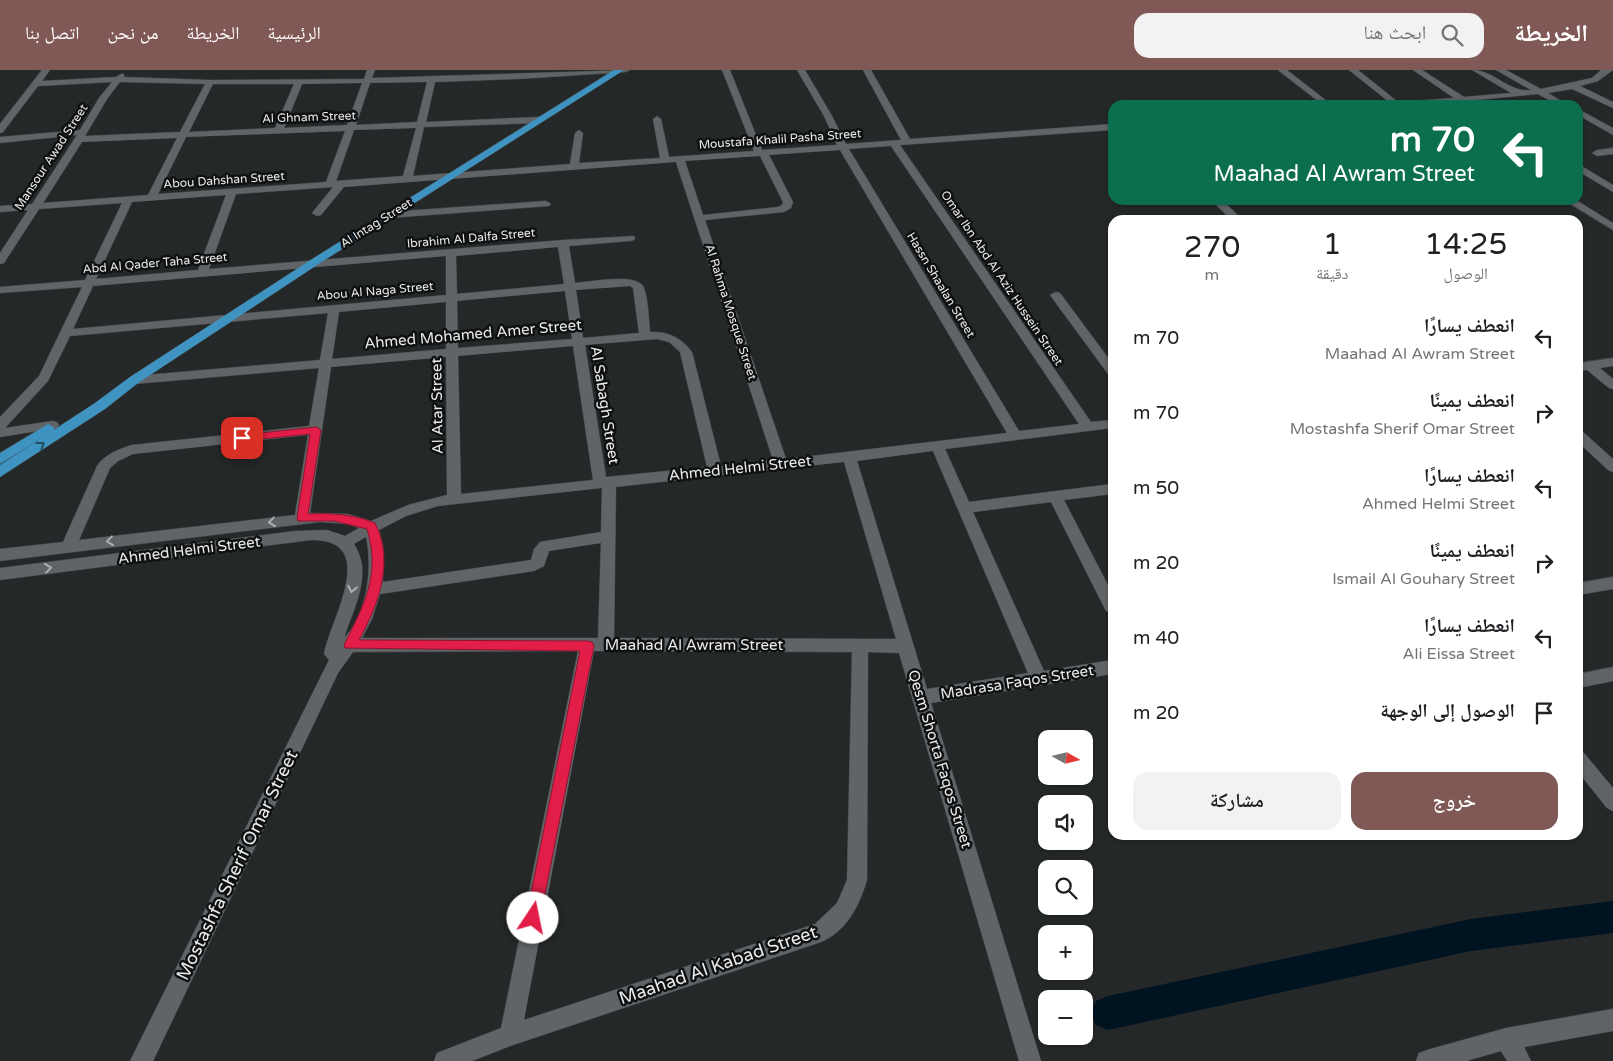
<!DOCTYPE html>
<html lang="ar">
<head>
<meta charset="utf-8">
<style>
	body { margin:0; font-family:"Varela Round","Noto Naskh Arabic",sans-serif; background:#f2f2f2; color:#202124; direction:rtl; height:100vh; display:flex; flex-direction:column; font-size:19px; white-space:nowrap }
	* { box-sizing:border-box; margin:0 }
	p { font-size:16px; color:#757577 }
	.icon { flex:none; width:28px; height:28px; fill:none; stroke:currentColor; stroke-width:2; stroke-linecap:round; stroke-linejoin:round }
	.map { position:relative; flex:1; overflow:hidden; direction:ltr }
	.details { position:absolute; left:1108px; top:145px; width:475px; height:625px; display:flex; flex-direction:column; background:#fff; border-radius:15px; box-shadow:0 1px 4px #0004; direction:rtl }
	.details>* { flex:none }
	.guide { position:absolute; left:1108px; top:30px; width:475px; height:105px; border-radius:15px; box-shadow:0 1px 4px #0004; direction:rtl; background:#0b6e4f; color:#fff; overflow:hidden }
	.needle { width:32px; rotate:98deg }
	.fabs { position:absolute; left:1038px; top:660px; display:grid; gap:10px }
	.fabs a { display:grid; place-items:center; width:55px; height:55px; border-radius:10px; background:#fff; box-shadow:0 1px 4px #0004; font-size:25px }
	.pin { position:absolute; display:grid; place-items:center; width:42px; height:42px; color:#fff; margin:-21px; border-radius:10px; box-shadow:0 2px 8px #0006 }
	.me { position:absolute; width:55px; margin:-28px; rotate:11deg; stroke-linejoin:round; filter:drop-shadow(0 0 4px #0008) }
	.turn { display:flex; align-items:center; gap:18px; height:105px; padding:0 25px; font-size:22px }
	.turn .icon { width:65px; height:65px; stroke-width:2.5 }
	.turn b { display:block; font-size:35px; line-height:42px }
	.eta { display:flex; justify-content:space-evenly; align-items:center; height:85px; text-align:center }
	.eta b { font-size:30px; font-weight:600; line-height:35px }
	.cta { display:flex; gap:10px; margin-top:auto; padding:10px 25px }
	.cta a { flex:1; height:58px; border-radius:15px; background:#805855; color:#fff; font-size:20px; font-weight:600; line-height:58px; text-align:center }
	.cta a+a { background:#f2f2f2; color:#202124 }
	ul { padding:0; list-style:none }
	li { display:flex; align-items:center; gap:15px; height:75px; padding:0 25px }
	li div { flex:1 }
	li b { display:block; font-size:19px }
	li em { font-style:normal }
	header { display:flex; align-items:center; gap:30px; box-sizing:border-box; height:70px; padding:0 25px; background:#805855; color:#fff }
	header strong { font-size:24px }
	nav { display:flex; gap:28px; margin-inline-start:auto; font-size:18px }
	.search { width:350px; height:45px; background:#f2f2f2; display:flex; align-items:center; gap:12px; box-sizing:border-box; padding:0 18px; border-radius:15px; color:#757577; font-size:19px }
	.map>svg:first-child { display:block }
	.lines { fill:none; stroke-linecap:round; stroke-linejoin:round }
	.canal { fill:#001320; fill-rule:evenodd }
	.street-casing { stroke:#434546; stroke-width:1 }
	.primary-casing { stroke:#434546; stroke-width:1 }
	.street { fill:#616467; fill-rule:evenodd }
	.primary { fill:#3e93c0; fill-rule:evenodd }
	.oneway { stroke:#244b60 }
	.oneway2 { stroke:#acaeb0 }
	.route { fill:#e11d48; stroke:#92132f }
	.labels { text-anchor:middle; stroke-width:5; stroke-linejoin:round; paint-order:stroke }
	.far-street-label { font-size:12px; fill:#e9ebec; stroke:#0f1011 }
	.street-label { font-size:15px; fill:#e9ebec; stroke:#0f1011 }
	.near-street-label { font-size:18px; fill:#e9ebec; stroke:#0f1011 }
</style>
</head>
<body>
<header>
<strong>الخريطة</strong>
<div class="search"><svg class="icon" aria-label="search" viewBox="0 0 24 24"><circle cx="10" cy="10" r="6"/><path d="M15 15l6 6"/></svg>ابحث هنا</div>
<nav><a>الرئيسية</a><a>الخريطة</a><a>من نحن</a><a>اتصل بنا</a></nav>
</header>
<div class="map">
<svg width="1613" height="991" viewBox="0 0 1613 991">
	<rect width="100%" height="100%" fill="#252829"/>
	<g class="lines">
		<path class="canal" d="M1613 831V863L1471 881 1108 960 1096 955 1091 943 1096 931 1108 926 1471 849Z"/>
		<g class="street-casing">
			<g id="street">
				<path d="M42 0H50L42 11 116 7 121 4H124V7L210 10 364 9 367 0H375L372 8 630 0 626 2 518 9 435 12 426 52 539 47 543 50 539 53 424 57 413 106 570 94 575 63 579 60 583 63 579 93 660 88 653 49 657 46 661 49 669 87 754 81 722 0H730L762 80 837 75 824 46 797 0H805L832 46 846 74 901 70 863 0H871L910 69 1112 54V60L900 75 1091 352 1112 350V358L945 379 969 432 1112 414V424L1064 430 1112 523V543L1106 541 1051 432 973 442 1044 601 1112 590V604L931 633 1041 991H1019L899 583 868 582 867 810C859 836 847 861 821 872L510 976 472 991H434L437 983 501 958 578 581 353 582 338 603 153 991H130L329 590 324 584C330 550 381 469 311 470L0 510V498L295 461 327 460 345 466 359 458 348 454 320 452 0 491V479L63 472 97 396C105 384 119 379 132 375L309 356 319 298 134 314 128 310 134 306 320 290 328 243 70 266 48 311 5 358 52 351 57 352 59 355 57 358 0 367V347L39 306 82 217 0 223V217L85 210 122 133 39 139 4 193 0 194V183L28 140 0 142V136L32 134 77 65 0 73V67L80 60 99 28 112 12 38 16 3 62 0 63V54ZM120 12 205 14 180 62 85 66 107 29ZM427 12 417 52 356 55 370 13ZM362 13 347 55 284 58 302 14ZM213 14H294L275 58 189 62ZM416 58 403 106 336 111 354 60ZM345 61 326 112 158 124 186 67ZM177 68 148 125 43 133 82 72ZM891 76 1079 354 1019 361 849 79ZM840 80 1007 363 786 389 705 150 784 142 791 138 793 132 769 85ZM760 86 783 132 782 135 778 137 703 145 685 91ZM676 92 773 390 721 396 692 282C682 268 668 261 650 262 649 251 648 225 643 216 635 203 589 212 575 213L569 176 630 171 634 170 635 168 634 166 563 170 209 199 236 124 333 117 312 143 317 146 321 145 344 117ZM226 125 198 200 96 209 132 132ZM558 177 564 214 457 224 456 186ZM446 186V225L73 259 93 216ZM630 216 633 218 639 263 583 268 576 220ZM565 221 572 269 458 278 457 231ZM446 232V279L332 289 339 242ZM657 269 669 272 680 282 707 397 606 407 585 275ZM573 276 593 410 461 424 458 286ZM446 287 447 425 408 435 371 451 348 444 310 443 331 297ZM308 365 295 445 79 470 110 398 118 391 133 384ZM933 381 1028 603 927 619 857 391ZM844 392 896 569 614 568 616 417ZM602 418 601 462 540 472 534 479 531 490 383 512V476L379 460 406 446 438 436ZM366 467C373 499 367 544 344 568 353 539 374 504 354 474ZM601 473 598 568H362L372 549 380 524 534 501 544 496 549 481ZM594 581 852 582 847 810 837 833 815 854 524 950Z"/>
				<path d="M1278 0H1287L1332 35H1323Z"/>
				<path d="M1349 0H1358L1398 32 1454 28 1413 0H1422L1464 27 1511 23 1472 0C1494 0 1509 23 1531 20L1496 0H1506L1541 19 1592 8 1601 0H1613L1598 11 1580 16 1613 32V38L1572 19 1548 23 1568 35H1558L1538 24 1435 34 1385 35 1389 32Z"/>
				<path d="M1578 39 1613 58V65L1578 45Z"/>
				<path d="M1613 78V84L1597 86 1592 83 1597 80Z"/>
				<path d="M1578 94 1613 115V122L1578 101Z"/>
				<path d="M1211 130H1222L1243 150H1232Z"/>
				<path d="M1564 130H1576L1613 153V160Z"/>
				<path d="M546 131 551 134 549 136 389 148 384 145 389 142Z"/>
				<path d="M1056 222 1060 223 1112 293V305L1108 304 1050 225Z"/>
				<path d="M1613 288V296L1600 298 1613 309V319L1609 318 1587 300 1578 301V293Z"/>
				<path d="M1578 361 1583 362 1613 389V402L1608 400 1578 372Z"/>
				<path d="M1613 507V519L1578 525V513Z"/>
				<path d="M1613 597V611L1578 618V604Z"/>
				<path d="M1578 681 1584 683 1613 718V741L1607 738 1578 702Z"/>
				<path d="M1613 939V961L1524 977 1531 991H1507L1501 981 1466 991H1416L1419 983 1427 980 1506 958Z"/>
			</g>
		</g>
		<g class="primary-casing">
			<g id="primary">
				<path d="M614 0H624L317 195 138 313 105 339 0 407V395L95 333 130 307 309 191Z"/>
				<path d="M48 354 55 358 53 361 0 394V383Z"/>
			</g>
		</g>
		<use href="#street" class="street"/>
		<use href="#primary" class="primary"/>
	</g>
	<defs><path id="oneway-chevron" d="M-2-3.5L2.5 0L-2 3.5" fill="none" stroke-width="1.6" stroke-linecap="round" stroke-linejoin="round" transform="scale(1.25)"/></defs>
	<use class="oneway" href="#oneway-chevron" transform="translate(41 375) rotate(-34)"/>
	<g class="oneway2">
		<use href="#oneway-chevron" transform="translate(272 452) rotate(173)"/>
		<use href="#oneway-chevron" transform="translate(110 471) rotate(173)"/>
		<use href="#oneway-chevron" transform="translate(48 498) rotate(-7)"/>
		<use href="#oneway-chevron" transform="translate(352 519) rotate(101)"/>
	</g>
	<path class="route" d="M316 357 321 360 308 444C332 443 353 444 375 453 395 491 378 536 359 570L588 571 592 572 594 576 539 854 533 856 528 854 526 848 580 581 345 578 344 575C364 535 381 505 367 459L334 451H298L297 448 310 364 242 371 237 368 242 365Z"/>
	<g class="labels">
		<g class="far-street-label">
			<text transform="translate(309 47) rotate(-2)" y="4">Al Ghnam Street</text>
			<text transform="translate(780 69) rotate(-4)" y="4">Moustafa Khalil Pasha Street</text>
			<text transform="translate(51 87) rotate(-57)" y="4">Mansour Awad Street</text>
			<text transform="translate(224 110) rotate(-4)" y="4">Abou Dahshan Street</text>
			<text transform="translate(376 153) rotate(-32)" y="4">Al Intag Street</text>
			<text transform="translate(471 168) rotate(-5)" y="4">Ibrahim Al Dalfa Street</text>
			<text transform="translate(155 193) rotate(-5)" y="4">Abd Al Qader Taha Street</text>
			<text transform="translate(1002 208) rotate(56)" y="4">Omar Ibn Abd Al Aziz Hussein Street</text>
			<text transform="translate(941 215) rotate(59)" y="4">Hassn Shaalan Street</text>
			<text transform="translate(375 221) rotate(-5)" y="4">Abou Al Naga Street</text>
			<text transform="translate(731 242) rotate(72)" y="4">Al Rahma Mosque Street</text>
		</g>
		<g class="street-label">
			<text transform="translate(473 264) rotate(-5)" y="5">Ahmed Mohamed Amer Street</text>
			<text transform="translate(605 335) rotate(81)" y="5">Al Sabagh Street</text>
			<text transform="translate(437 336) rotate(-91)" y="5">Al Atar Street</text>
			<text transform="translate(740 398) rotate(-6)" y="5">Ahmed Helmi Street</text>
			<text transform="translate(189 480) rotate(-7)" y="5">Ahmed Helmi Street</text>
			<text x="694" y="580">Maahad Al Awram Street</text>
			<text transform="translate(1017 612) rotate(-9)" y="5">Madrasa Faqos Street</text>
			<text transform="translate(940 689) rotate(73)" y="5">Qesm Shorta Faqos Street</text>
		</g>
		<g class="near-street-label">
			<text transform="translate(237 795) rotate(-64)" y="6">Mostashfa Sherif Omar Street</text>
			<text transform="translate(718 895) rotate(-19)" y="6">Maahad Al Kabad Street</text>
		</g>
	</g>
</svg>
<div class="fabs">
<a><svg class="needle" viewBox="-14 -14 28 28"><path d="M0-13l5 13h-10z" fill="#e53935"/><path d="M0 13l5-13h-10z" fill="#757577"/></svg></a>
<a><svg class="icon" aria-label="sound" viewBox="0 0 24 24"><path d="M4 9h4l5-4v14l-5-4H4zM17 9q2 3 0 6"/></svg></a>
<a><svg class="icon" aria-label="search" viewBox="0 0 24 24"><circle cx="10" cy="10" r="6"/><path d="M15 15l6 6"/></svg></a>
<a>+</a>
<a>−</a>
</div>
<div class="pin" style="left:242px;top:368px;background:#d93025"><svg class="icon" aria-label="arrive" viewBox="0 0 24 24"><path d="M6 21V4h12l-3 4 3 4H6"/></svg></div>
<svg class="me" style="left:533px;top:848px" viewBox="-20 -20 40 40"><circle r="19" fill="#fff"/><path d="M0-13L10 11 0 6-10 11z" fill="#e11d48"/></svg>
<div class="guide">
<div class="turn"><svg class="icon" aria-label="left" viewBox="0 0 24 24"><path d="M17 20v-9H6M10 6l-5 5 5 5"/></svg><div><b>70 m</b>Maahad Al Awram Street</div></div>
</div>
<section class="details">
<div class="eta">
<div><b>14:25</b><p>الوصول</p></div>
<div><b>1</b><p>دقيقة</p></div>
<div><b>270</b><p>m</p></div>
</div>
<ul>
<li><svg class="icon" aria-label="left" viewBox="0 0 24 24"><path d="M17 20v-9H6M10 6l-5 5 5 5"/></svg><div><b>انعطف يسارًا</b><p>Maahad Al Awram Street</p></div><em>70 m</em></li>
<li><svg class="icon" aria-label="right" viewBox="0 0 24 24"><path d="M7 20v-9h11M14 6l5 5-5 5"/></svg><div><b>انعطف يمينًا</b><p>Mostashfa Sherif Omar Street</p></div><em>70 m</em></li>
<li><svg class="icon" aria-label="left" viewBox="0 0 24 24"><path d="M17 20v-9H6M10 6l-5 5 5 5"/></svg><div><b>انعطف يسارًا</b><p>Ahmed Helmi Street</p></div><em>50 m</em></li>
<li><svg class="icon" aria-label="right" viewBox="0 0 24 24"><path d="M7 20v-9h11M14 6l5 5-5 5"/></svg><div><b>انعطف يمينًا</b><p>Ismail Al Gouhary Street</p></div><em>20 m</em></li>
<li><svg class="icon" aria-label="left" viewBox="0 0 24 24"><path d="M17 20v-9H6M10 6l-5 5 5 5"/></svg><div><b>انعطف يسارًا</b><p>Ali Eissa Street</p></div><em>40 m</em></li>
<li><svg class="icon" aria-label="arrive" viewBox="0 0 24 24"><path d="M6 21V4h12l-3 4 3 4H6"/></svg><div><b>الوصول إلى الوجهة</b></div><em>20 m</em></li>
</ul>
<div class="cta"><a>خروج</a><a>مشاركة</a></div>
</section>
</div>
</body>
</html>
